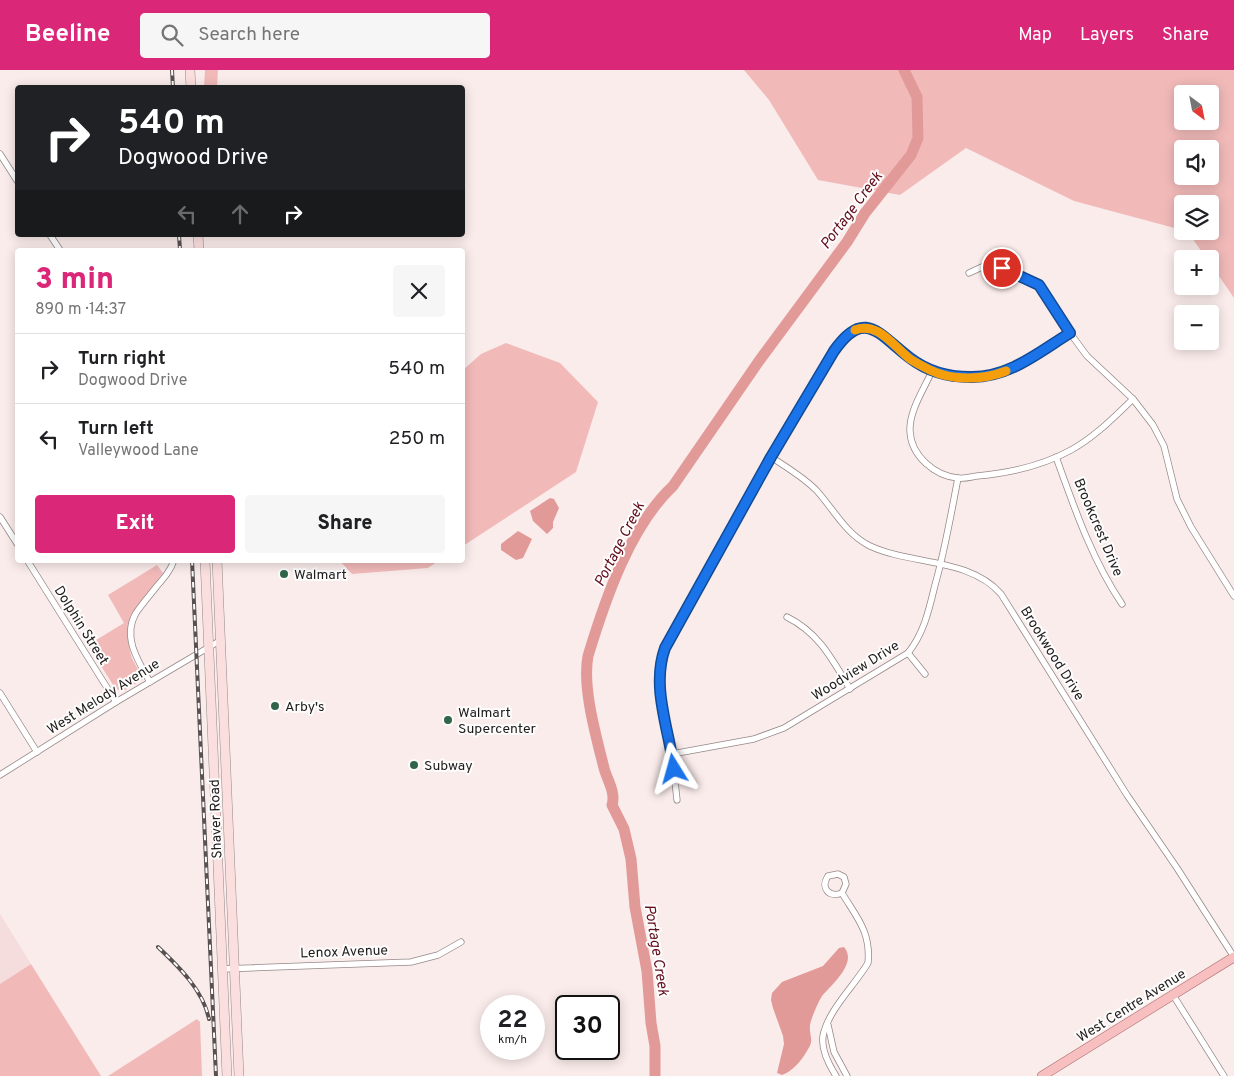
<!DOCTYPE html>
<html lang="en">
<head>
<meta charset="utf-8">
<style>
	body { margin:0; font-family:Overpass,sans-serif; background:#f6f6f6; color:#202124; height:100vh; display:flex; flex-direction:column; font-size:19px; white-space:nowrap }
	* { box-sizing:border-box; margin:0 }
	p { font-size:16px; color:#757577 }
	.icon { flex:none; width:28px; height:28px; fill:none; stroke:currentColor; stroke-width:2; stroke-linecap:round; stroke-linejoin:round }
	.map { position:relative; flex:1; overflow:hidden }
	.sheet { position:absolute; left:15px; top:178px; width:450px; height:315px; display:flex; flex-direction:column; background:#fff; border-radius:5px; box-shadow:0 2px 12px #0003 }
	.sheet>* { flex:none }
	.hud { position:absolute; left:15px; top:15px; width:450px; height:152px; border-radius:5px; box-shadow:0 2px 12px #0003; background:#202124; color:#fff; overflow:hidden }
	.needle { width:32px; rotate:148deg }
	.fabs { position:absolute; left:1174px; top:15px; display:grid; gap:10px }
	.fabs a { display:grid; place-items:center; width:45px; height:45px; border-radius:5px; background:#fff; box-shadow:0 2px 12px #0003; font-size:25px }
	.speed { position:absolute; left:480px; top:925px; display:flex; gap:10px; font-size:25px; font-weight:700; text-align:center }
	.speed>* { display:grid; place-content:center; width:65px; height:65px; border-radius:50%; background:#fff; box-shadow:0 2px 12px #0003; line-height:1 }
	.speed small { font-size:12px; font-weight:400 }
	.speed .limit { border:2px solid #111; border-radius:8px; background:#fff; color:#111 }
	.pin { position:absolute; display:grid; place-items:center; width:42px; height:42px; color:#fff; margin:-21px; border:2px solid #fff; border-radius:50%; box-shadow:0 1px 5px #0007 }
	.me { position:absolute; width:55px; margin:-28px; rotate:352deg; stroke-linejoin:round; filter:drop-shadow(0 0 4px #0008) }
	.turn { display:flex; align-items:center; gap:18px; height:105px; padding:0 20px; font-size:22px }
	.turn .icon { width:65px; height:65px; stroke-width:2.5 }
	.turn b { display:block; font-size:35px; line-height:42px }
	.lanes { display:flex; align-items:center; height:48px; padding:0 20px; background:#0003; justify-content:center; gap:25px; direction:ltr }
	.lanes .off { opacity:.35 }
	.round { display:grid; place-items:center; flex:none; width:52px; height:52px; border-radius:5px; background:#f6f6f6 }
	.overview { display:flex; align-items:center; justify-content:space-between; height:85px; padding:0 20px }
	h1 { font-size:30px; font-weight:800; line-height:38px; color:#db2777 }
	.action { display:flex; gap:10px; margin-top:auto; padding:10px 20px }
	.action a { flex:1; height:58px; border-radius:5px; background:#db2777; color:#fff; font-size:20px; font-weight:800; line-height:58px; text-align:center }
	.action a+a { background:#f6f6f6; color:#202124 }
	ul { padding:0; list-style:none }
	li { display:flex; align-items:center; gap:15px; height:70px; padding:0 20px; border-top:1px solid #e0e0e0 }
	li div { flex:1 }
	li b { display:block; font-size:19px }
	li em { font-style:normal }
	header { display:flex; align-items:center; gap:30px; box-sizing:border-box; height:70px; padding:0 25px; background:#db2777; color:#fff }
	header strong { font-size:24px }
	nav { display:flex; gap:28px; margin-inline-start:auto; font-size:18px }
	.search { width:350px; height:45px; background:#f6f6f6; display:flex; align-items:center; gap:12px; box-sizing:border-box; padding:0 18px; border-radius:5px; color:#757577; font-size:19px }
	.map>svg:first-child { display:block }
	.built { fill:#f4dddc }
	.green { fill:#f1bab9; fill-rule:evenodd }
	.water { fill:#e29a99 }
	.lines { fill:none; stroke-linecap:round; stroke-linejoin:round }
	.stream { stroke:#e29a99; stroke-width:2 }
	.river { stroke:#e29a99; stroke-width:11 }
	.street-casing { stroke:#958888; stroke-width:7 }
	.secondary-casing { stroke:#958888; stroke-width:10 }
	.primary-casing { stroke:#a86a6a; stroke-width:10 }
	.street { stroke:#fff; stroke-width:5.5 }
	.secondary { stroke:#fbdfdf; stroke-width:9 }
	.primary { stroke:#f7bfbf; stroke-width:9 }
	.rail-casing { stroke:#595151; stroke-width:4 }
	.rail { stroke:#fdfdfd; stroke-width:2; stroke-dasharray:5.5; stroke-linecap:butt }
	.route-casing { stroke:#114b97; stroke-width:12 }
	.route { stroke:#1a73e8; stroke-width:9 }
	.slow { stroke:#f59e0b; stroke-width:9 }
	.poi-dot { fill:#316549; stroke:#fdfdfd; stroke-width:2 }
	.labels { text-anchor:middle; stroke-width:4; stroke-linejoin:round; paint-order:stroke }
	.street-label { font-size:14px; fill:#201b1b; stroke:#fdfdfd }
	.poi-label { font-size:14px; fill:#201b1b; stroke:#fdfdfd; text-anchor:start }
	.water-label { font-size:15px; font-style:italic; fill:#620c19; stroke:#fdfdfd }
</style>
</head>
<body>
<header>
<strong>Beeline</strong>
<div class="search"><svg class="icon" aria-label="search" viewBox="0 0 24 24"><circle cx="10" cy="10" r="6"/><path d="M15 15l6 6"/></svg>Search here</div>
<nav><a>Map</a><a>Layers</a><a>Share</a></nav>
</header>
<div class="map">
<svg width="1234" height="1006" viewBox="0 0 1234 1006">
	<rect width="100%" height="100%" fill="#faeceb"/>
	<path class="built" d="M0 844 31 894 0 914Z"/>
	<g class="green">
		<path d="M205 0H218L217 17H204Z"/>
		<path d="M744 0H1234V228L1210 193V189H1207L1187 161H1210V134H1182V160L1074 131 966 78 900 125 818 110 769 30ZM1182 24H1210V51H1182ZM1182 79H1210V106H1182Z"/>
		<path d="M506 273 560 293 598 332 576 402 463 476V300L481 284Z"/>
		<path d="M339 490H440L428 498 352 504Z"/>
		<path d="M157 495 163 503C143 530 120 551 132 588 135 595 140 602 143 609L122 622 115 618 88 575 124 553 108 525Z"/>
		<path d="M31 894 101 1006H0V914Z"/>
		<path d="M197 949 200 952 202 1006H108Z"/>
	</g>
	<g class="water">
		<path d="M550 428 554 429 559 438 553 452V458L547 464 533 451 530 441Z"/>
		<path d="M518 461 532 469 523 488 516 490 501 480V474Z"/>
		<path d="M844 877C858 893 831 915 822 926 818 932 811 949 810 955 809 968 815 969 807 981 801 991 793 1001 782 1005L777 1003 784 974 783 966 773 938 771 930 772 923 782 912 823 896 839 878Z"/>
	</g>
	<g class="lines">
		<path class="stream" d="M907 4V0"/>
		<path class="river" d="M655 1006V976L651 953 647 901 635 837 631 789 624 759 612 735C616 722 607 710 604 698 596 666 582 617 588 586 605 530 630 456 673 416L759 291 847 172 865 143 911 85 918 68 917 27 904 0"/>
		<g class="street-casing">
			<g id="street">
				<path d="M0 84 18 112"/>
				<path d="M50 165 60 180"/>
				<path d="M969 203 982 197 990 195 1002 198 1039 215 1070 263 1087 286 1133 329 1153 355 1164 376 1177 429 1191 457 1234 526"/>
				<path d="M932 301C924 319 909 341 910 361 911 386 935 406 958 408 964 409 971 407 977 406 1010 403 1042 396 1071 380 1095 367 1114 347 1133 329"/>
				<path d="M771 387C786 397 805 408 817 421 834 440 846 464 870 476 911 495 970 488 1001 524L1127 725 1177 798 1234 887"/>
				<path d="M1056 387C1074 437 1092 490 1122 534"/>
				<path d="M0 447 18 475"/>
				<path d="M27 490 116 632"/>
				<path d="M787 547C819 563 832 589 850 619"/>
				<path d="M908 583 925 604"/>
				<path d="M150 612C138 591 122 567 136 543 142 534 150 525 157 516 164 508 171 500 174 490"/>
				<path d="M0 623 37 682"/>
				<path d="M672 684 754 669 784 658 908 583C924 563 929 540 935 515 945 480 951 444 958 408"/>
				<path d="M0 705 116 632 221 570"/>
				<path d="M677 730 672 684 659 616 660 592 665 578 680 550 771 387 839 274C869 239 884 269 910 288 927 301 949 307 970 307 1009 307 1039 282 1070 263"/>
				<path d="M223 899 411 892 438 885 461 872"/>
				<path d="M1173 925 1224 1006"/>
				<path d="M828 955 834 982 847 1006"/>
				<path d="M836 1006C829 995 821 980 823 966 828 940 855 915 868 893 871 862 857 848 842 823 829 828 820 818 828 806L838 804 844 807 846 814 842 823"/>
			</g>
		</g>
		<g class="secondary-casing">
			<g id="secondary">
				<path d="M190 0 191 18"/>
				<path d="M198 165 199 180"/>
				<path d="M205 490 227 1006"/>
				<path d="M217 490 239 1006"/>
			</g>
		</g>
		<g class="primary-casing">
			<path id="primary" d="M1042 1006 1234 887"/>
		</g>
		<use href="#street" class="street"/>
		<use href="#secondary" class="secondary"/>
		<use href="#primary" class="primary"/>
		<g class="rail-casing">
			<g id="rail">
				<path d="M172 0 173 18"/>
				<path d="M179 165 180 180"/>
				<path d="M192 490 216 1006"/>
				<path d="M158 877C179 897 203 920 209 949"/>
			</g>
		</g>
		<use href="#rail" class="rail"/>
	</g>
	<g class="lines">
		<g class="route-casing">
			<path id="route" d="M674 699C669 659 651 617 665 578L771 387 834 281C865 236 880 266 910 288 927 301 949 307 970 307 1009 308 1039 282 1070 263L1039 215 1002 198"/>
		</g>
		<use href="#route" class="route"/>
		<path class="slow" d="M855 260C878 251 894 277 910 289 916 293 924 297 930 300 952 311 984 310 1006 301"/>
	</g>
	<g class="poi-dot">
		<circle cx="284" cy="504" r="5"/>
		<circle cx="275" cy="636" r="5"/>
		<circle cx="448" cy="650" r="5"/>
		<circle cx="414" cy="695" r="5"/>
	</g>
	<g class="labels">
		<g class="street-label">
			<text transform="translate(1099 457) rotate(67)" y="5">Brookcrest Drive</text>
			<text transform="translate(82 555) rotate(58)" y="5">Dolphin Street</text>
			<text transform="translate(1053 583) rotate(58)" y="5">Brookwood Drive</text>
			<text transform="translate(855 600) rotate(-32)" y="5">Woodview Drive</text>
			<text transform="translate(103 626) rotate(-32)" y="5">West Melody Avenue</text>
			<text transform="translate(215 749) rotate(-92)" y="5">Shaver Road</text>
			<text transform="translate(344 881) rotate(-2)" y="5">Lenox Avenue</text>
			<text transform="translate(1131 935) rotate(-32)" y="5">West Centre Avenue</text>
		</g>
		<g class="poi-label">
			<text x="294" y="509">Walmart</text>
			<text x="285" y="641">Arby's</text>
			<text x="458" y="647">Walmart<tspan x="458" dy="16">Supercenter</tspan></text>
			<text x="424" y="700">Subway</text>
		</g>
		<g class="water-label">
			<text transform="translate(851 140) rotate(-53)" y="5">Portage Creek</text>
			<text transform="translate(619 474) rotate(-63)" y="5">Portage Creek</text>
			<text transform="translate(657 880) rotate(81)" y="5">Portage Creek</text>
		</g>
	</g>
</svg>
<div class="fabs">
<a><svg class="needle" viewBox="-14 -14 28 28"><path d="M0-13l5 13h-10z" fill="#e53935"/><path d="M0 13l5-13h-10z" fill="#757577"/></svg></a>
<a><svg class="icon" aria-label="sound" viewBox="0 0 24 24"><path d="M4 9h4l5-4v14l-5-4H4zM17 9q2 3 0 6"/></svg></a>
<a><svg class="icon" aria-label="layers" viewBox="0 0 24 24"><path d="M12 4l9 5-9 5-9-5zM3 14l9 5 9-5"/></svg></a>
<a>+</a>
<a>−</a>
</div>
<div class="speed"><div>22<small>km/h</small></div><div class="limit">30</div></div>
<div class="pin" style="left:1002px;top:198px;background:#d93025"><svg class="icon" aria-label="arrive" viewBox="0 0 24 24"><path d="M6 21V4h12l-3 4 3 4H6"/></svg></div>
<svg class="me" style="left:674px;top:699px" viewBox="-20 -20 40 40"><path d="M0-17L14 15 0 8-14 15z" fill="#1a73e8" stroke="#fff" stroke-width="4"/></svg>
<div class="hud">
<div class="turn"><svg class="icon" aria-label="right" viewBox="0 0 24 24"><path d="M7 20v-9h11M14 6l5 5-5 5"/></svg><div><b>540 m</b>Dogwood Drive</div></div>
<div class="lanes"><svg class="icon off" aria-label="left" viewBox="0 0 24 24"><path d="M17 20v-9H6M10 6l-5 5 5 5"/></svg><svg class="icon off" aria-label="ahead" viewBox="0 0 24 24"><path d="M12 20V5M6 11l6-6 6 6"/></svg><svg class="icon" aria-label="right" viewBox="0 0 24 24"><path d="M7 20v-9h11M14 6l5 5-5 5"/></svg></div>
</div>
<section class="sheet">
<div class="overview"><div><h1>3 min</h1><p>890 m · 14:37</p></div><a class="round"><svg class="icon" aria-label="close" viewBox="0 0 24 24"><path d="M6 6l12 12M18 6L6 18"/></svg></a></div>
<ul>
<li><svg class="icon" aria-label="right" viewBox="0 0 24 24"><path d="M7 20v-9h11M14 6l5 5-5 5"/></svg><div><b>Turn right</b><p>Dogwood Drive</p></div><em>540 m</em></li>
<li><svg class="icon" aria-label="left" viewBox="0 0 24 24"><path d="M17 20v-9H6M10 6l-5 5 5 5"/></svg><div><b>Turn left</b><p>Valleywood Lane</p></div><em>250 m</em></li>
</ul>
<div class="action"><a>Exit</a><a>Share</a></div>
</section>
</div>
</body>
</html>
